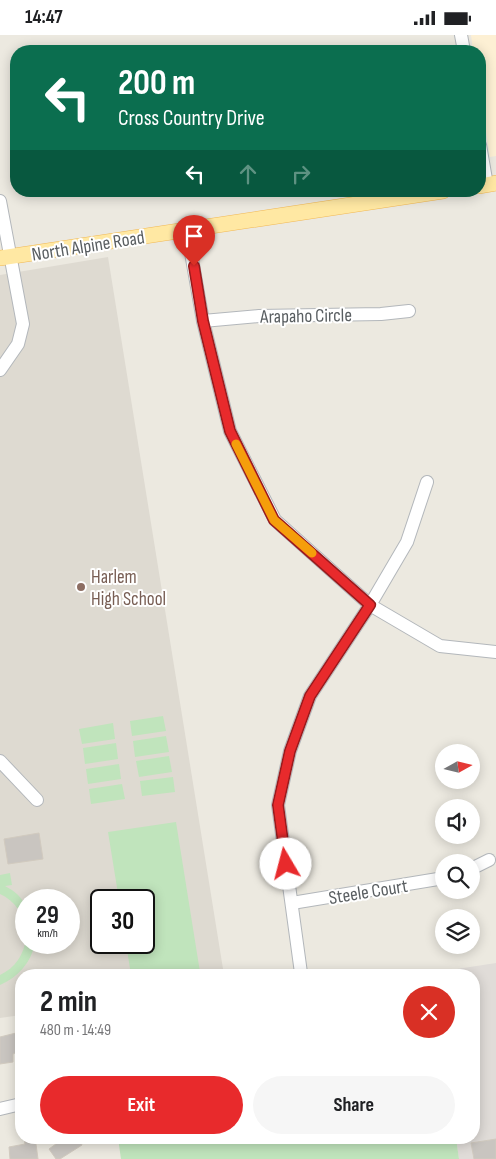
<!DOCTYPE html>
<html lang="en">
<head>
<meta charset="utf-8">
<style>
	body { margin:0; font-family:"Sofia Sans Condensed",sans-serif; background:#f6f6f6; color:#202124; height:100vh; display:flex; flex-direction:column; font-size:19px; white-space:nowrap }
	* { box-sizing:border-box; margin:0 }
	p { font-size:16px; color:#757577 }
	.icon { flex:none; width:28px; height:28px; fill:none; stroke:currentColor; stroke-width:2; stroke-linecap:round; stroke-linejoin:round }
	.map { position:relative; flex:1; overflow:hidden }
	.sheet { position:absolute; left:15px; top:934px; width:465px; height:175px; display:flex; flex-direction:column; background:#fff; border-radius:20px; box-shadow:0 2px 12px #0003 }
	.sheet>* { flex:none }
	.banner { position:absolute; left:10px; top:10px; width:476px; height:152px; border-radius:20px; box-shadow:0 2px 12px #0003; background:#0b6e4f; color:#fff; overflow:hidden }
	.needle { width:32px; rotate:82deg }
	.tools { position:absolute; left:435px; top:709px; display:grid; gap:10px }
	.tools a { display:grid; place-items:center; width:45px; height:45px; border-radius:50%; background:#fff; box-shadow:0 2px 12px #0003; font-size:25px }
	.speed { position:absolute; left:15px; top:854px; display:flex; gap:10px; font-size:25px; font-weight:700; text-align:center }
	.speed>* { display:grid; place-content:center; width:65px; height:65px; border-radius:50%; background:#fff; box-shadow:0 2px 12px #0003; line-height:1 }
	.speed small { font-size:12px; font-weight:400 }
	.speed .limit { border:2px solid #111; border-radius:8px; background:#fff; color:#111 }
	.pin { position:absolute; display:grid; place-items:center; width:42px; height:42px; color:#fff; margin:-51px -21px; border-radius:50% 50% 50% 0; rotate:-45deg; box-shadow:0 0 5px #0007 }
	.pin .icon { rotate:45deg }
	.me { position:absolute; width:55px; margin:-28px; rotate:352deg; stroke-linejoin:round; filter:drop-shadow(0 0 4px #0008) }
	.turn { display:flex; align-items:center; gap:18px; height:105px; padding:0 25px; font-size:22px }
	.turn .icon { width:65px; height:65px; stroke-width:2.5 }
	.turn b { display:block; font-size:35px; line-height:42px }
	.lanes { display:flex; align-items:center; height:48px; padding:0 25px; background:#0003; justify-content:center; gap:25px; direction:ltr }
	.lanes .off { opacity:.35 }
	.round { display:grid; place-items:center; flex:none; width:52px; height:52px; border-radius:26px; background:#f6f6f6 }
	.head { display:flex; align-items:center; justify-content:space-between; height:85px; padding:0 25px }
	h1 { font-size:30px; font-weight:700; line-height:38px }
	.cta { display:flex; gap:10px; margin-top:auto; padding:10px 25px }
	.cta a { flex:1; height:58px; border-radius:30px; background:#e82a2c; color:#fff; font-size:20px; font-weight:700; line-height:58px; text-align:center }
	.cta a+a { background:#f6f6f6; color:#202124 }
	.status { display:flex; justify-content:space-between; align-items:center; height:35px; padding:0 25px; background:#fff; direction:ltr }
	.status svg { height:14px; fill:currentColor }
	.map>svg:first-child { display:block }
	.commercial { fill:#fdf0d4 }
	.industrial { fill:#e0dcd8 }
	.education { fill:#dedad1; fill-rule:evenodd }
	.green { fill:#c0e4bc }
	.building { fill:#c9c5c0; stroke:#d1cabf }
	.lines { fill:none; stroke-linecap:round; stroke-linejoin:round }
	.minor-casing { stroke:#b3b7bb; stroke-width:14 }
	.major-casing { stroke:#f1b855; stroke-width:16 }
	.minor { stroke:#fff; stroke-width:12 }
	.major { stroke:#ffe8a3; stroke-width:15 }
	.route-casing { stroke:#971b1d; stroke-width:12 }
	.route { stroke:#e82a2c; stroke-width:9 }
	.slow { stroke:#f59e0b; stroke-width:9 }
	.education-dot { fill:#8d6e63; stroke:#fff; stroke-width:2 }
	.labels { text-anchor:middle; stroke-width:4; stroke-linejoin:round; paint-order:stroke }
	.street-label { font-size:19px; fill:#595e61; stroke:#fff }
	.education-label { font-size:19px; fill:#785e54; stroke:#fff; text-anchor:start }
</style>
</head>
<body>
<div class="status"><b>14:47</b><svg viewBox="0 0 49 12"><path d="M0 12V9h3v3zM5 12V6h3v6zM10 12V3h3v9zM15 12V0h3v12zM26 1h20v11H26zM47 4h2v5h-2z"/></svg></div>
<div class="map">
<svg width="496" height="1124" viewBox="0 0 496 1124">
	<rect width="100%" height="100%" fill="#ece9e0"/>
	<path class="commercial" d="M471 0H496V121L490 122 480 58V16H473Z"/>
	<path class="industrial" d="M496 928V1124H459L456 1103 474 1102V940H418Z"/>
	<path class="education" d="M108 222 224 940H21V980L0 983V240ZM26 865H69V908H26ZM101 865H144V908H101Z"/>
	<g class="green">
		<path d="M163 681 166 696 132 701 130 686Z"/>
		<path d="M113 688 115 704 82 709 79 694Z"/>
		<path d="M166 701 169 717 135 722 133 706Z"/>
		<path d="M116 708 118 724 85 729 83 713Z"/>
		<path d="M169 721 172 737 139 742 136 726Z"/>
		<path d="M119 729 121 744 88 749 86 734Z"/>
		<path d="M173 742 175 757 142 761 140 746Z"/>
		<path d="M122 749 125 764 91 769 89 754Z"/>
		<path d="M176 787 200 937 179 940H131L126 908H144V865H119L108 797Z"/>
		<path d="M10 838 12 850 5 851C27 863 26 871 26 894 23 878 15 866 0 859V840Z"/>
		<path d="M26 903V908H35C31 928 18 942 0 950V940C15 933 24 920 26 903Z"/>
		<path d="M118 1103H456L459 1124H121Z"/>
	</g>
	<g class="building">
		<path d="M39 798 43 824 8 829 4 804Z"/>
		<path d="M16 998 21 1000V1015L13 1019V1027L0 1029V1002Z"/>
		<path d="M24 1102H35L38 1124H10L9 1112 25 1109Z"/>
		<path d="M58 1102H78L82 1110 60 1124H56L49 1114 60 1106Z"/>
		<path d="M496 1104V1124H474L471 1108Z"/>
	</g>
	<g class="lines">
		<g class="minor-casing">
			<g id="minor">
				<path d="M461 0 464 16"/>
				<path d="M480 110 487 150"/>
				<path d="M0 166 23 289 18 309 0 335"/>
				<path d="M187 195 203 286 230 396 275 485 370 570 440 611 496 617"/>
				<path d="M203 286 259 281 381 279 409 276"/>
				<path d="M0 726 37 765"/>
				<path d="M471 834 489 825"/>
				<path d="M292 868 444 843"/>
				<path d="M301 938 278 770 290 716 310 661 370 570 407 507 427 447"/>
				<path d="M0 1074 21 1069"/>
			</g>
		</g>
		<g class="major-casing">
			<g id="major">
				<path d="M480 151 496 148"/>
				<path d="M0 223 443 156"/>
			</g>
		</g>
		<use href="#minor" class="minor"/>
		<use href="#major" class="major"/>
	</g>
	<g class="lines">
		<g class="route-casing">
			<path id="route" d="M194 231 203 286 230 396 274 485 370 570 310 661 290 716 278 770 286 829"/>
		</g>
		<use href="#route" class="route"/>
		<path class="slow" d="M236 409 274 485 312 518"/>
	</g>
	<circle class="education-dot" cx="81" cy="552" r="5"/>
	<g class="labels">
		<g class="street-label">
			<text transform="translate(88 210) rotate(-9)" y="7">North Alpine Road</text>
			<text transform="translate(306 280) rotate(-1)" y="7">Arapaho Circle</text>
			<text transform="translate(368 856) rotate(-9)" y="7">Steele Court</text>
		</g>
		<g class="education-label">
			<text x="91" y="548">Harlem<tspan x="91" dy="22">High School</tspan></text>
		</g>
	</g>
</svg>
<div class="tools">
<a><svg class="needle" viewBox="-14 -14 28 28"><path d="M0-13l5 13h-10z" fill="#e53935"/><path d="M0 13l5-13h-10z" fill="#757577"/></svg></a>
<a><svg class="icon" aria-label="sound" viewBox="0 0 24 24"><path d="M4 9h4l5-4v14l-5-4H4zM17 9q2 3 0 6"/></svg></a>
<a><svg class="icon" aria-label="search" viewBox="0 0 24 24"><circle cx="10" cy="10" r="6"/><path d="M15 15l6 6"/></svg></a>
<a><svg class="icon" aria-label="layers" viewBox="0 0 24 24"><path d="M12 4l9 5-9 5-9-5zM3 14l9 5 9-5"/></svg></a>
</div>
<div class="speed"><div>29<small>km/h</small></div><div class="limit">30</div></div>
<div class="pin" style="left:194px;top:231px;background:#d93025"><svg class="icon" aria-label="arrive" viewBox="0 0 24 24"><path d="M6 21V4h12l-3 4 3 4H6"/></svg></div>
<svg class="me" style="left:286px;top:829px" viewBox="-20 -20 40 40"><circle r="19" fill="#fff"/><path d="M0-13L10 11 0 6-10 11z" fill="#e82a2c"/></svg>
<div class="banner">
<div class="turn"><svg class="icon" aria-label="left" viewBox="0 0 24 24"><path d="M17 20v-9H6M10 6l-5 5 5 5"/></svg><div><b>200 m</b>Cross Country Drive</div></div>
<div class="lanes"><svg class="icon" aria-label="left" viewBox="0 0 24 24"><path d="M17 20v-9H6M10 6l-5 5 5 5"/></svg><svg class="icon off" aria-label="ahead" viewBox="0 0 24 24"><path d="M12 20V5M6 11l6-6 6 6"/></svg><svg class="icon off" aria-label="right" viewBox="0 0 24 24"><path d="M7 20v-9h11M14 6l5 5-5 5"/></svg></div>
</div>
<section class="sheet">
<div class="head"><div><h1>2 min</h1><p>480 m · 14:49</p></div><a class="round" style="background:#d93025;color:#fff"><svg class="icon" aria-label="close" viewBox="0 0 24 24"><path d="M6 6l12 12M18 6L6 18"/></svg></a></div>
<div class="cta"><a>Exit</a><a>Share</a></div>
</section>
</div>
</body>
</html>
